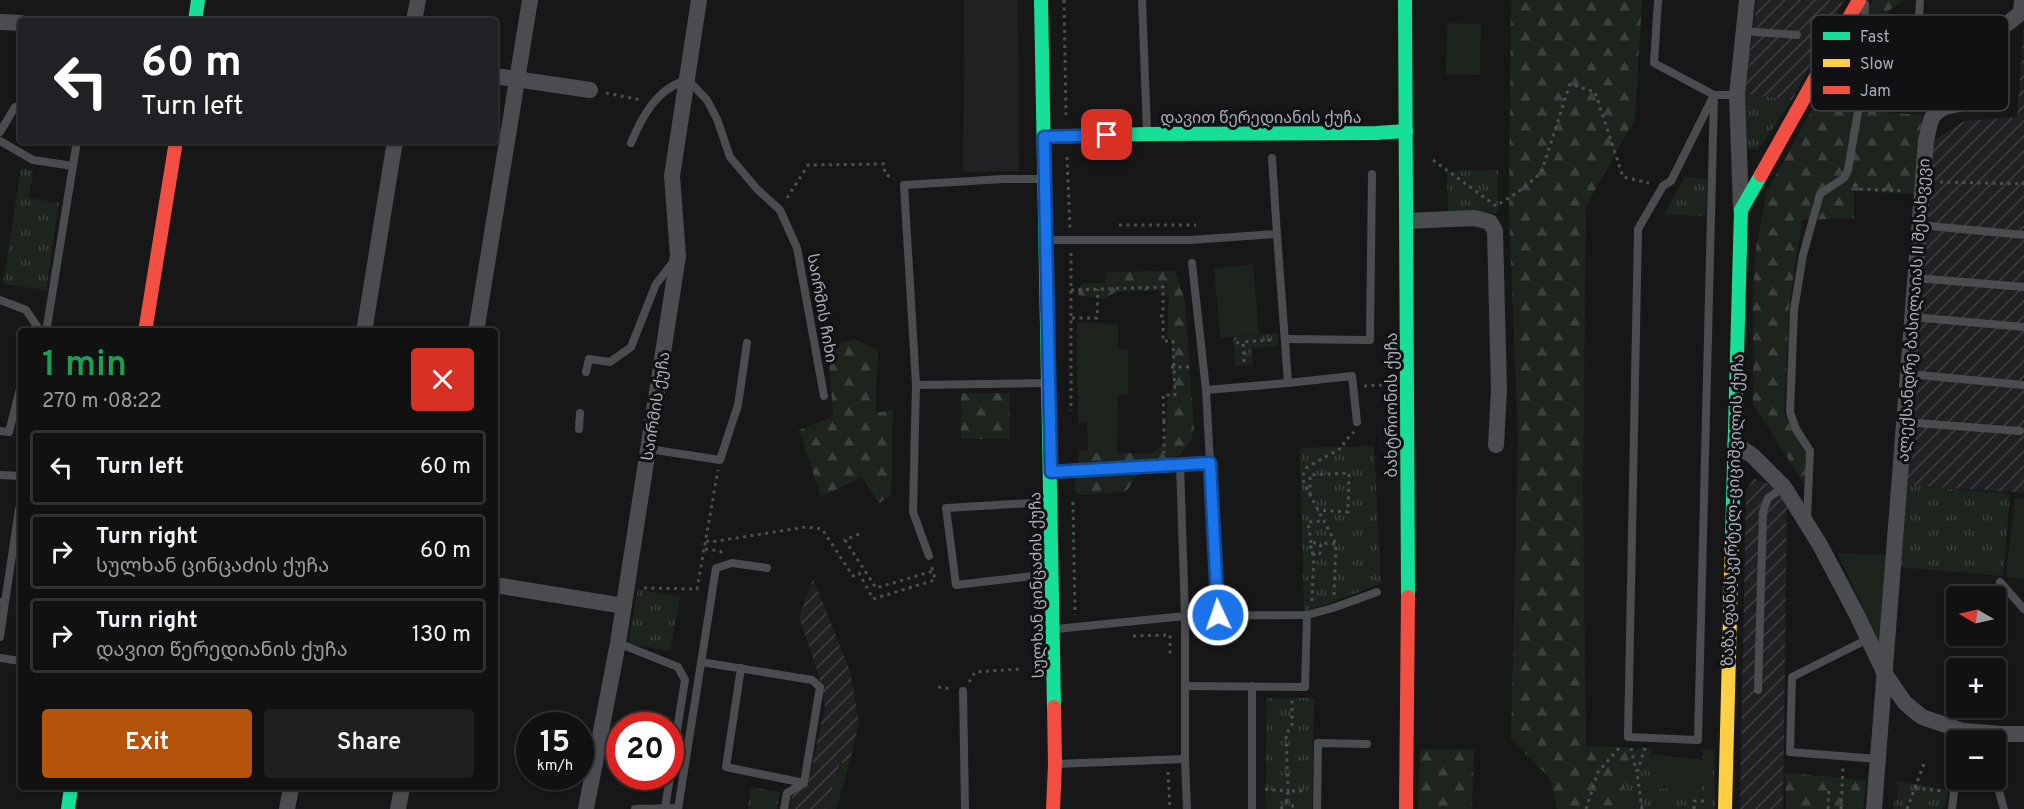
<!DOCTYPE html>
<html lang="en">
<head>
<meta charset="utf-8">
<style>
	body { margin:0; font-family:Overpass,"Noto Sans Georgian",sans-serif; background:#1e1f1f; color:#f1f3f6; height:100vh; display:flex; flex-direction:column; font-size:22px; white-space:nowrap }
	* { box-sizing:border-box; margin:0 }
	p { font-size:20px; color:#9c9d9f }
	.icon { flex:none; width:33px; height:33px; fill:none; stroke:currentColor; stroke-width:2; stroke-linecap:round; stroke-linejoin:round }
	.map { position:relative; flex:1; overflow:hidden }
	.side { position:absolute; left:18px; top:328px; width:480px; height:462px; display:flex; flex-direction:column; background:#111; border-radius:6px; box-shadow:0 2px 4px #0004,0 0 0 2px #303131 }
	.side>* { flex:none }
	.banner { position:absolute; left:18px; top:18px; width:480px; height:126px; border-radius:6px; box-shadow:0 2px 4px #0004,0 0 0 2px #303131; background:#202124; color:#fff; overflow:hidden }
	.needle { width:39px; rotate:279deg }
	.controls { position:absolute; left:1946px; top:586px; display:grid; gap:12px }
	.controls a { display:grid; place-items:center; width:60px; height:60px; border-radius:6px; background:#111; box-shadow:0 2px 4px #0004,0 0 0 2px #303131; font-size:30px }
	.speed { position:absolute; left:516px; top:712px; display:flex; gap:12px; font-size:30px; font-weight:700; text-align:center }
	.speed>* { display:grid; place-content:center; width:78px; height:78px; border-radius:50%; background:#111; box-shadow:0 2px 4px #0004,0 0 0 2px #303131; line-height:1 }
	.speed small { font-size:15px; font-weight:400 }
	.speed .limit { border:9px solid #d22; background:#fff; color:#111 }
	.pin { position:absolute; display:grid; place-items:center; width:51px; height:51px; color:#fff; margin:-26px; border-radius:12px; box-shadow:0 3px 9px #0006 }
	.me { position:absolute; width:66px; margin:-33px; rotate:357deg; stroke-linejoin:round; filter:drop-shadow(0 0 4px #0008) }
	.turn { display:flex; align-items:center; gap:21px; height:126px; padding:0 24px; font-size:27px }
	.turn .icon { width:78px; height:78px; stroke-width:2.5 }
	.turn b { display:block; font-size:42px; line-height:51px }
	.round { display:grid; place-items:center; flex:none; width:63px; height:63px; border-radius:6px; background:#1e1f1f }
	.overview { display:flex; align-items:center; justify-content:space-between; height:102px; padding:0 24px }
	h1 { font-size:36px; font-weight:600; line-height:45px; color:#1e9e55 }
	.primary-button { display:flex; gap:12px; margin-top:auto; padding:12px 24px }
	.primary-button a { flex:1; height:69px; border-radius:6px; background:#b45309; color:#fff; font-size:24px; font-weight:600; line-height:69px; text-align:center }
	.primary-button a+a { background:#1e1f1f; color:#f1f3f6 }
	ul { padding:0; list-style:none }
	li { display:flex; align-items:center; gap:18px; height:75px; margin:0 12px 9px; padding:0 12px; border:3px solid #303131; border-radius:6px }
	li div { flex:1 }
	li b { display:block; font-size:22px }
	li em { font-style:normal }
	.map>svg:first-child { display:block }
	.built { fill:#212123 }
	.industrial { fill:url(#industrial-furrows) }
	.grass { fill:#1d241e }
	.forest { fill:url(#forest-firs) }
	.park { fill:url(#park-tufts) }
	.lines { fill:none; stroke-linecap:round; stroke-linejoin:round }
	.path { stroke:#4d4e52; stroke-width:3; stroke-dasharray:3 4.5; stroke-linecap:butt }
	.lane { stroke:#4b4c50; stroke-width:8 }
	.street { stroke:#4b4c50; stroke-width:16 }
	.fast { stroke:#16e098; stroke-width:14 }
	.slow { stroke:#ffcf43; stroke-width:14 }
	.jam { stroke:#f24e42; stroke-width:14 }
	.route-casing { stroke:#114b97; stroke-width:15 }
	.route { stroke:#1a73e8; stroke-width:10 }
	.labels { text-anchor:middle; stroke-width:6; stroke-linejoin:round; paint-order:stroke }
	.street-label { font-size:16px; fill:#a8adb8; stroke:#111113 }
	.key { fill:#111113; stroke:#3e4045; stroke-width:1.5 }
	.key-label { font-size:16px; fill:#a8adb8 }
</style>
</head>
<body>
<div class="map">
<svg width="2024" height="809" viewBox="0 0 2024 809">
	<defs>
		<pattern id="industrial-furrows" width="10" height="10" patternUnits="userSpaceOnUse" patternTransform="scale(1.5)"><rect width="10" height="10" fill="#212123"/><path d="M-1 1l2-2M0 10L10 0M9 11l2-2" fill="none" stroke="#3e3f41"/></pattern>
		<pattern id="forest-firs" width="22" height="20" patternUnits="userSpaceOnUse" patternTransform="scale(1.5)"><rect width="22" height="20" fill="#1d241e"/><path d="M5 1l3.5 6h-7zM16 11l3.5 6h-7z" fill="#3b413d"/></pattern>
		<pattern id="park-tufts" width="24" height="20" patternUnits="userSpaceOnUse" patternTransform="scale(1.5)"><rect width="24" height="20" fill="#1d241e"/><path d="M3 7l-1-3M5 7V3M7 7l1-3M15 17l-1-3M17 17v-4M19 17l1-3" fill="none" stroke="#3b413d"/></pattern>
	</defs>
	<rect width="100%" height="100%" fill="#171717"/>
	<path class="built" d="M964 0H1018L1019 171 963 172Z"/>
	<g class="industrial">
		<path d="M1757 0H1844L1792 100 1745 94Z"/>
		<path d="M2024 25V493L1905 485 1933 141 1964 121 2017 117Z"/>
		<path d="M1754 479 1776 486 1787 503 1783 809H1740L1746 491Z"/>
		<path d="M813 579 850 671 859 722 849 765 840 763 826 809H789L793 792 808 785 825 706 819 676 799 617Z"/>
	</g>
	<g class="grass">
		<path d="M1447 23 1481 24 1480 75 1446 74Z"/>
		<path d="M1253 264 1259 334 1220 338 1214 268Z"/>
		<path d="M1077 322 1118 324V349L1128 350V395H1118L1117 453 1079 455V451L1088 450 1087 422 1078 423Z"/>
		<path d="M2015 498 2024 499V579L2006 577Z"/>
		<path d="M1837 553 1887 555 1881 650 1861 602Z"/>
		<path d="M1652 754 1704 760 1702 790 1649 788Z"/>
		<path d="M841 763 849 765 836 809H826Z"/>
	</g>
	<g class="forest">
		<path d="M1511 0H1642L1635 119 1586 206 1583 490 1586 746 1635 748 1618 809H1557L1550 778 1511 739 1518 439 1509 211Z"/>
		<path d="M1873 0H1904L1888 11 1880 112 1922 115 1915 194 1854 191V218L1802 220 1789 308 1784 411 1806 455 1804 484 1753 404V292L1756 247 1767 191Z"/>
		<path d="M1175 271 1185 301 1194 429 1191 440 1180 455 1139 472 1126 492 1082 495 1074 491 1079 455 1088 453H1152C1173 442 1165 425 1167 404 1167 398 1172 394 1173 386L1172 341 1167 337 1169 297 1159 290 1116 292 1103 299 1078 295 1079 288 1083 283H1105V272Z"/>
		<path d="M854 339 878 350 875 413 893 410 891 496 879 503 862 477 821 497 799 430 833 416 828 347Z"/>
		<rect x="961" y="393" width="49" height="46"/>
		<path d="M1420 749H1474L1472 809H1418Z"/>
		<path d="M1785 773 1866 780 1863 809H1786Z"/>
	</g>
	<g class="park">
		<path d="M1745 94 1792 100 1758 150 1750 149 1743 145Z"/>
		<path d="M21 168 33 170 29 198 59 203 46 290 3 284Z"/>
		<path d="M1498 170V213H1448L1447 171Z"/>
		<path d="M1684 177 1707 178 1706 216 1664 215Z"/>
		<path d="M1278 333V346L1252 348 1253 365 1235 366 1233 337Z"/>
		<path d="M1374 446 1381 584 1304 612 1300 448Z"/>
		<path d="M1905 485 2010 494 2003 576 1898 567Z"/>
		<path d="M638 589 680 597 670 651 628 644Z"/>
		<path d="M1267 698H1314L1312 809H1265Z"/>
		<path d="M1635 748H1652L1649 788 1702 790 1704 761 1702 749H1714L1715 809H1617Z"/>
		<path d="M1897 781 1948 790 1944 807 1941 809H1893L1894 800H1897Z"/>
		<path d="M751 787 780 792 777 809H748Z"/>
	</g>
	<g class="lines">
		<g class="path">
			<path d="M1064 0 1066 115"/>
			<path d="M1927 84 1956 86"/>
			<path d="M606 93 641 100"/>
			<path d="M1067 157 1070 228"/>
			<path d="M1433 160 1496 206 1518 192 1541 173 1570 84 1595 92 1623 177 1649 183"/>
			<path d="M1940 182 2024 184"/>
			<path d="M1854 184 1861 189 1905 191"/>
			<path d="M787 198 808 165 884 164 885 174 894 179"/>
			<path d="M1119 225H1196"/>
			<path d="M1071 253V411"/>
			<path d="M1071 290 1163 287V316"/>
			<path d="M1160 316H1163V341H1173L1175 395H1163L1164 421 1161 422"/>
			<path d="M1072 318H1097L1098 289"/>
			<path d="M1236 343 1243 342"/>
			<path d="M1244 362 1243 342 1272 340"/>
			<path d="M1171 367H1190"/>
			<path d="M1364 386 1383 385"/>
			<path d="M1164 421V453"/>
			<path d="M1310 495V475L1349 473 1348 512 1317 510"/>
			<path d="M1073 502 1075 615"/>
			<path d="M859 534 845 540 876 588 933 571"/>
			<path d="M706 541 711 542 806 527 822 529 853 576 859 573 873 599 935 580 932 567"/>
			<path d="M1311 543 1308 522 1325 521"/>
			<path d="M705 549 720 551 723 554"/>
			<path d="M1314 553H1311V543H1321"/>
			<path d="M644 588 697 589 718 470"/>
			<path d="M1334 595 1336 544 1307 489C1303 481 1301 476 1306 468L1343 447 1344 442 1354 432"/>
			<path d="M1312 601 1314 553H1320L1321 543 1336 544"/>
			<path d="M1133 636 1170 635V658"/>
			<path d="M969 682 975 672 1021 669"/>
			<path d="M938 687 952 689"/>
			<path d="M1631 748 1636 771"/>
			<path d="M1168 772 1170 809"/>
			<path d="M1950 782 1947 770 1956 749"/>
			<path d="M1915 788 1943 791"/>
			<path d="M1265 789 1288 791 1286 734 1292 725V699"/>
			<path d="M1287 802 1288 791H1307"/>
			<path d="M1281 809 1284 804 1287 802 1292 805 1294 809"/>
			<path d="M1586 809 1598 772 1621 746"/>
			<path d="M1642 809 1637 773 1645 748"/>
			<path d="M1694 809V801H1705"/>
			<path d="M1828 809 1829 787"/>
			<path d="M1841 809 1843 767"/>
			<path d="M1907 809 1925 761"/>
		</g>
		<g class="lane">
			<path d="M1142 0 1147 131"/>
			<path d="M1658 0 1654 63 1714 95 1698 740 1628 737 1638 229 1663 186 1671 181 1714 95H1737"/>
			<path d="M1743 31 1797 35"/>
			<path d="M1915 83 1920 0"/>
			<path d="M0 132 15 107 21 108"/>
			<path d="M0 141 33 160 73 166"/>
			<path d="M631 143C642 116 658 87 688 80L707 100 717 119 730 157 757 189 780 210 797 248 824 396"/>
			<path d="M1919 225 2024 235"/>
			<path d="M1047 240H1190L1277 234 1272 158"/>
			<path d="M1192 263 1206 390"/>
			<path d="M1916 278 2024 287"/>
			<path d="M0 300 26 310 41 332"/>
			<path d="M1912 317 2024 327"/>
			<path d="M46 332 77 141"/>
			<path d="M1285 339 1370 340 1372 174"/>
			<path d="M586 372 589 359 610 362 631 347 656 284 674 261"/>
			<path d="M1908 374 2024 385"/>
			<path d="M1288 383 1352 376 1357 422"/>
			<path d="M916 385 904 185 1003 179H1042"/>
			<path d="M1904 422 2020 431"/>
			<path d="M579 429 580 413"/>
			<path d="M0 431 9 432 21 385"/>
			<path d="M649 449 720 460 738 405 747 343"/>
			<path d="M1210 463 1218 615"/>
			<path d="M1180 465 1185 616 1307 615 1333 608 1377 592"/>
			<path d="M1051 472 1210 463 1206 390 1288 383 1277 234"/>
			<path d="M0 475 21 476"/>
			<path d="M1049 502 946 508 956 585 1050 574"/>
			<path d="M1807 519 1810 451 1796 429 1790 412 1794 310 1803 255 1820 194 1844 178 1848 170 1861 94 1865 4"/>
			<path d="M929 556 913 512 916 385 1045 383"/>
			<path d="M2000 582 2024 609"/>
			<path d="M5 602 19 509"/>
			<path d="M1056 629 1185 616V759"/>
			<path d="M0 637 5 602H1"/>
			<path d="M1868 639 1792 677 1790 752 1878 759"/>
			<path d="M618 643 678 667 685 680 670 773"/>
			<path d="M0 658 21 661"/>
			<path d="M701 662 812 680 820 687 804 783"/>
			<path d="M741 668 726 767 804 783"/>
			<path d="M1185 686 1305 687 1307 615"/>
			<path d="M1758 690 1763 512 1768 498 1784 487"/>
			<path d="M963 691 965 809"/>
			<path d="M1056 764 1185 759 1187 809"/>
			<path d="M1995 777 2004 809"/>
			<path d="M665 808 670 777"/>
			<path d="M635 809 678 808"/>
			<path d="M678 809 716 568 732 563 767 568"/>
			<path d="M784 809 787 793 804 783"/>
			<path d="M1252 809V686"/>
			<path d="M1317 809 1318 743 1367 744"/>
			<path d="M1952 809 1954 792"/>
		</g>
		<g class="street">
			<path d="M414 21 418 0"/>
			<path d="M0 22 21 23"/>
			<path d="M495 76 590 90"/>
			<path d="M1741 209 1737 95 1747 0"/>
			<path d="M1407 221 1474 218 1490 222 1495 231 1499 390 1496 445"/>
			<path d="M364 332 395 141"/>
			<path d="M476 332 530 0"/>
			<path d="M1735 444 1753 456 1784 487 1820 545 1857 615 1885 674 1905 703 1922 717 1963 731 2002 734H2024"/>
			<path d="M495 585 624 606"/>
			<path d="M287 809 291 788"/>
			<path d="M398 809 402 788"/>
			<path d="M586 809 618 643 678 256 672 176 699 0"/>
			<path d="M1874 809 1926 141C1928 134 1929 124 1932 118 1946 95 1980 112 1994 89L2000 29 2021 13 2022 0"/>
		</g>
		<g class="fast">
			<path d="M1041 0 1054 707"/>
			<path d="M1405 0 1408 597"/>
			<path d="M195 21 198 0"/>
			<path d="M1044 137 1147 134 1376 133 1406 131"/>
			<path d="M1732 538 1741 210 1761 175"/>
			<path d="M68 809 71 788"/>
		</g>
		<path class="slow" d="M1725 809 1732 538"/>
		<g class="jam">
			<path d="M1761 175 1859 0"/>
			<path d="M145 332 176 141"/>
			<path d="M1053 809 1055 764 1054 707"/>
			<path d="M1406 809 1408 597"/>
		</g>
	</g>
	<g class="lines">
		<g class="route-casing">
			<path id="route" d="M1107 135 1044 137 1051 472 1210 463 1218 615"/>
		</g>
		<use href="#route" class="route"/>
	</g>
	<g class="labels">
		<g class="street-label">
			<text x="1261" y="123">დავით წერედიანის ქუჩა</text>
			<text transform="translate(823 308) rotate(80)" y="6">საირმის ჩიხი</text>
			<text transform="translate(1913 310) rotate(-86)" y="6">ალექსანდრე ბასილაიას II შესახვევი</text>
			<text transform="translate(1391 405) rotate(-90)" y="6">ბახტრიონის ქუჩა</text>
			<text transform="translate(655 406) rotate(-81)" y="6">საირმის ქუჩა</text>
			<text transform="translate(1732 510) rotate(-88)" y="6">ზაზა ფანასკერტელ-ციციშვილის ქუჩა</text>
			<text transform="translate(1036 585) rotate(-91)" y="6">სულხან ცინცაძის ქუჩა</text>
		</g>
	</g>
	<rect x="1811" y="15" width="198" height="96" rx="9" class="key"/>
	<rect x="1823" y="32" width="27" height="8" fill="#16e098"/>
	<rect x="1823" y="59" width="27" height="8" fill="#ffcf43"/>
	<rect x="1823" y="86" width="27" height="8" fill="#f24e42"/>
	<g class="key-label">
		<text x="1860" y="42">Fast</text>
		<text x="1860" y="69">Slow</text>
		<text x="1860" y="96">Jam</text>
	</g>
</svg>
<div class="controls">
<a><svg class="needle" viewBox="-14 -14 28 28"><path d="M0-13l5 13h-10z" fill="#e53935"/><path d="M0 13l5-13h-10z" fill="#9c9d9f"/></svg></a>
<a>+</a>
<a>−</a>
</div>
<div class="speed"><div>15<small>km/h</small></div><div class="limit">20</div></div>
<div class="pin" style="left:1107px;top:135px;background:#d93025"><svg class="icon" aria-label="arrive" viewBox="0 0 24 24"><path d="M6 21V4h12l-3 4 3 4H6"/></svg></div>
<svg class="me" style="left:1218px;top:615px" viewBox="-20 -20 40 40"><circle r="17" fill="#1a73e8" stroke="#fff" stroke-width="3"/><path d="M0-11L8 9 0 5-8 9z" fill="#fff"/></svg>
<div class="banner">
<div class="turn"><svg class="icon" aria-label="left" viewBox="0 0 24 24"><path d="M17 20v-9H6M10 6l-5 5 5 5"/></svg><div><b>60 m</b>Turn left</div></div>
</div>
<section class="side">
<div class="overview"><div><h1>1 min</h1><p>270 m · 08:22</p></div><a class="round" style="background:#d93025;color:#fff"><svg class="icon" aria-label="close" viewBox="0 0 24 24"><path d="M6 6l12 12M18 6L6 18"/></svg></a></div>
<ul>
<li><svg class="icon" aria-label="left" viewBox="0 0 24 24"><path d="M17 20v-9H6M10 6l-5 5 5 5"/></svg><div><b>Turn left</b></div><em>60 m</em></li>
<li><svg class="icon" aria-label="right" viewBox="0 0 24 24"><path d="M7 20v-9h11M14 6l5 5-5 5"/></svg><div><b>Turn right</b><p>სულხან ცინცაძის ქუჩა</p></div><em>60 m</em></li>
<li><svg class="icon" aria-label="right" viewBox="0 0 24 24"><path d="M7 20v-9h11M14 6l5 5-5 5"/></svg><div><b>Turn right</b><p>დავით წერედიანის ქუჩა</p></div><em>130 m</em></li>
</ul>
<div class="primary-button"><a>Exit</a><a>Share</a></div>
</section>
</div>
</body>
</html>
